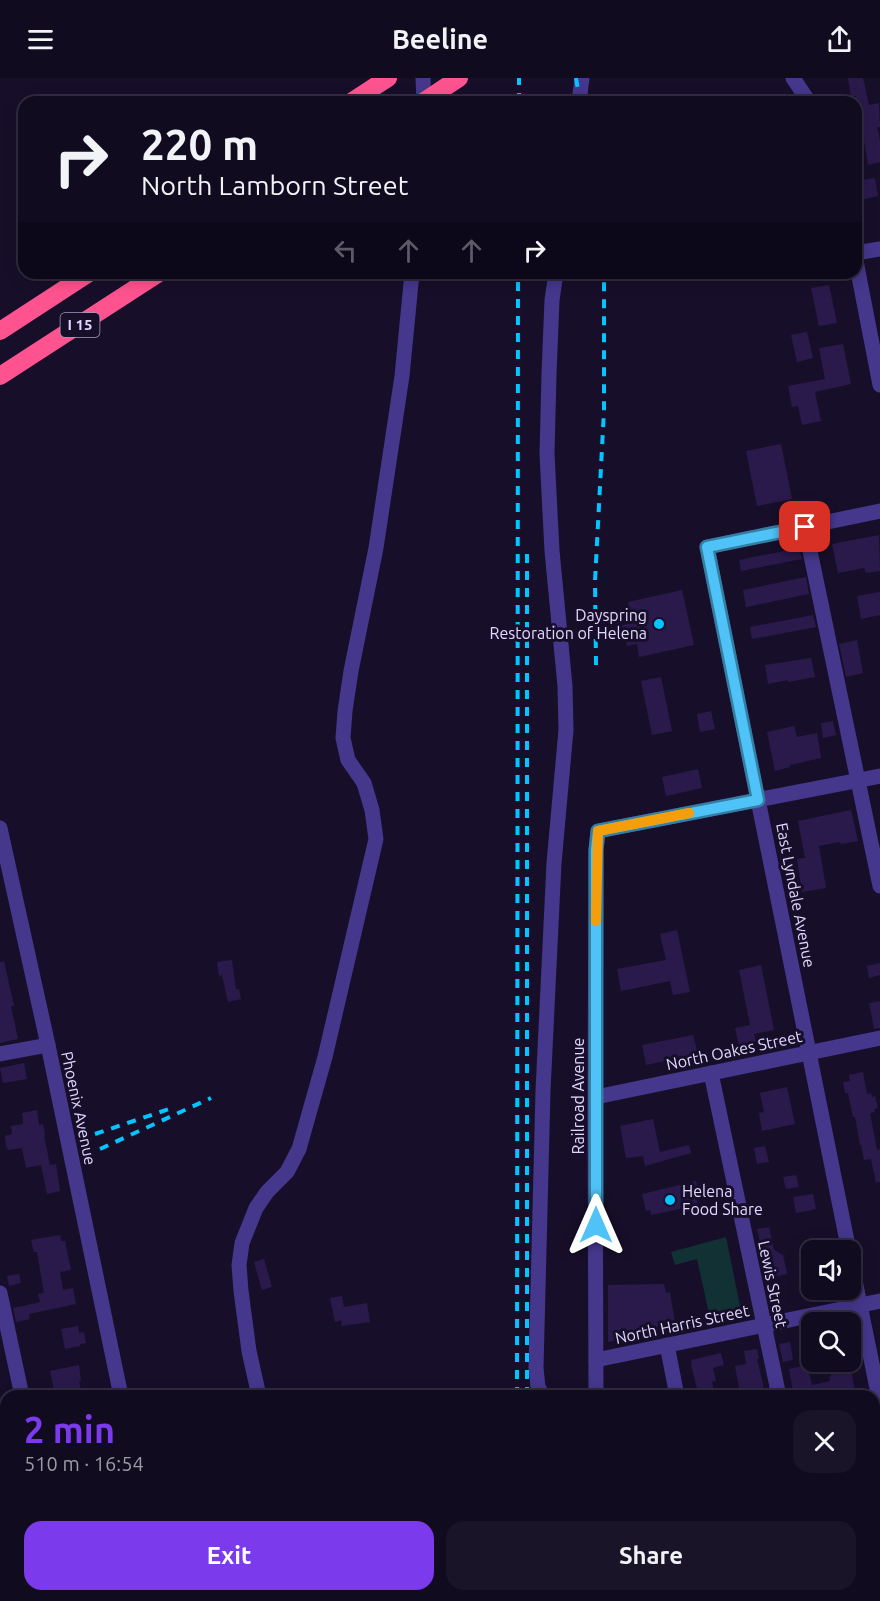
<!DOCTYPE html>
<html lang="en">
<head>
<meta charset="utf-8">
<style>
	body { margin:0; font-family:Ubuntu,sans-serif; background:#1a1429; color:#f1f3f6; height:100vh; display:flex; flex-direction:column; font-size:22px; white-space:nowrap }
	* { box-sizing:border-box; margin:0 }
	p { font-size:20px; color:#9c9ba5 }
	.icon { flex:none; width:33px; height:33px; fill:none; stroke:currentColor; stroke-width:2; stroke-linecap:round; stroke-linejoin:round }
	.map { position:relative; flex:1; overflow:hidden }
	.drawer { position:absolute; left:0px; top:1312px; width:880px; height:212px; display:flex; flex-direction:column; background:#110b20; border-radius:18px 18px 0 0; box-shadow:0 3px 15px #0003,0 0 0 2px #302b3e }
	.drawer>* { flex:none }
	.guide { position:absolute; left:18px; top:18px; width:844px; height:183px; border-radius:18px; box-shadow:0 3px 15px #0003,0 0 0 2px #302b3e; background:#110b20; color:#f1f3f6; overflow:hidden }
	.tools { position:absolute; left:801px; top:1162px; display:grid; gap:12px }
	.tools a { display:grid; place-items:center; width:60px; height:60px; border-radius:12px; background:#110b20; box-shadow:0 3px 15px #0003,0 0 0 2px #302b3e; font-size:30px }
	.pin { position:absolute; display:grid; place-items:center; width:51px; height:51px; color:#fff; margin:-26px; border-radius:12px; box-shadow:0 3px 9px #0006 }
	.me { position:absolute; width:66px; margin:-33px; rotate:0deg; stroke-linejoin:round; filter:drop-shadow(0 0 4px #0008) }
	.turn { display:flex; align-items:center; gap:21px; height:126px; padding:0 24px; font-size:27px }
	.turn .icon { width:78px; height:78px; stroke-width:2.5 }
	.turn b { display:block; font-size:42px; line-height:51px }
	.lanes { display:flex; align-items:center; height:57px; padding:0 24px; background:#0003; justify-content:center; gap:30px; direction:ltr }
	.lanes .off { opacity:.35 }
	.round { display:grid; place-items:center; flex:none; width:63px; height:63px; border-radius:18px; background:#1a1429 }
	.summary { display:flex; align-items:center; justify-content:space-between; height:102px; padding:0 24px }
	h1 { font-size:36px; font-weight:600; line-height:45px; color:#7c3aed }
	.primary-button { display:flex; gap:12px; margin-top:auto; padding:12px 24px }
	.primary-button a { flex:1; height:69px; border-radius:18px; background:#7c3aed; color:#fff; font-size:24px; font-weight:600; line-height:69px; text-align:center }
	.primary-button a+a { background:#1a1429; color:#f1f3f6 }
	header { display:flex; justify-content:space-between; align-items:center; height:78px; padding:0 24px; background:#110b20; font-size:27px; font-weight:600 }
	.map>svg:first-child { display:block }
	.green { fill:#113134 }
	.building { fill:#2a1a4c }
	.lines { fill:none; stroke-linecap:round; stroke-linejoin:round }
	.minor { stroke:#45378c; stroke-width:15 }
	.highway { stroke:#ff538f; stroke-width:18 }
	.rail { stroke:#04c5ff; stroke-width:4; stroke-dasharray:9 8; stroke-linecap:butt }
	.highway-bridge { stroke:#ff538f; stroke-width:18 }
	.route-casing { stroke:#337fa1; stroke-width:15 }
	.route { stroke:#4fc3f7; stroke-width:10 }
	.slow { stroke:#f59e0b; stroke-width:10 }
	.poi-dot { fill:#04c5ff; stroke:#170f2a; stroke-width:2 }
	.labels { text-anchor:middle; stroke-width:6; stroke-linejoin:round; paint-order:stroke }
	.shield { fill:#170f2a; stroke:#a49cbf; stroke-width:1.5 }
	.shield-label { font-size:15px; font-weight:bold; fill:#e1d8ff }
	.poi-label { font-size:16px; fill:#e1d8ff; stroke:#170f2a; text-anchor:end }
	.street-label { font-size:16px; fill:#e1d8ff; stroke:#170f2a }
</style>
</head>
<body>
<header><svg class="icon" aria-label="menu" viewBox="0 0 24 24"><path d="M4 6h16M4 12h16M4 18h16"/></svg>Beeline<svg class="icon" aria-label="share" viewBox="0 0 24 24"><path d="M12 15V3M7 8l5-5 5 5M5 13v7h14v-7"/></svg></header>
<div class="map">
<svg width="880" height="1523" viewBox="0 0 880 1523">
	<rect width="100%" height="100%" fill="#170f2a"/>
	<path class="green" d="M726 1159 741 1233 710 1240 697 1181 675 1187 671 1174Z"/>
	<g class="building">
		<path d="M848 0H863L869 27 879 25 880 49H877L880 63V84L868 87 862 52 860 53 856 36V18L851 19Z"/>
		<path d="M875 100 878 118 861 122 857 103Z"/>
		<path d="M829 207 837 245 819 248 811 210Z"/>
		<path d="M807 254 813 280 797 284 791 257Z"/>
		<path d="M843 266 851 306 815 314 821 343 802 347 798 328 792 329 788 308 825 301 819 270Z"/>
		<path d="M781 366 792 421 757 428 746 373Z"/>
		<path d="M879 457 880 493 866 495 864 490 838 495 832 466Z"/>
		<path d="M799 470 802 481 741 493 739 482Z"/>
		<path d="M806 499 809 516 746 529 743 512Z"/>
		<path d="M682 512 694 567 639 579 637 566 627 568 622 547 633 545 628 524Z"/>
		<path d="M880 514V537L861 541 857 518Z"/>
		<path d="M813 537 816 549 752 561 750 549Z"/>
		<path d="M857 562 863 595 846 599 839 566Z"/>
		<path d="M811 580 815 599 788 604V602L768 606 765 587Z"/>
		<path d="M661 599 672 653 652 657 641 603Z"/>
		<path d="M711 633 715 651 700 654 697 636Z"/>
		<path d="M833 643 836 657 823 660 821 645Z"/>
		<path d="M794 648 797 659 817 655 821 680 790 687V689L775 693 767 654Z"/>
		<path d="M698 691 702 710 666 718 662 699Z"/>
		<path d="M851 732 858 763 841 766 840 764 819 768 826 810 802 814 797 781 805 780 798 743Z"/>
		<path d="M677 852 690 914 673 917 670 903 621 913 617 891 666 882 660 856Z"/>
		<path d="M232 882 236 911H239L241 921 228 924 222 897 219 898 217 884Z"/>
		<path d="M4 883 14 928H11L18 961 0 965V884Z"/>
		<path d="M880 885V897L869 900 867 888Z"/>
		<path d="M761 887 774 952 754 956 756 964 739 968 735 950 750 947 739 892Z"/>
		<path d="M880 923V950L874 951 869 925Z"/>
		<path d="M693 957 698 976 646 987 642 967Z"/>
		<path d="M24 985 27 1001 3 1005 0 990Z"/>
		<path d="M863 994 867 1016 871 1015 872 1019 875 1018 878 1030 874 1031 875 1034 870 1035 877 1072 880 1071V1104L876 1105 871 1081 864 1082 861 1067H860L855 1039H853L848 1015H845L843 1004 850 1003 849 997Z"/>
		<path d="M787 1009 795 1046 762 1053 759 1035 764 1034 760 1015Z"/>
		<path d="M37 1032 39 1047 43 1046 45 1057 44 1058 50 1087 56 1086 60 1113 47 1116 41 1087 26 1090 22 1070 8 1072 6 1067 5 1058 12 1056 11 1048 23 1046 22 1035Z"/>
		<path d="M653 1041 660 1074 689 1067 691 1075 645 1088 643 1078 626 1080 620 1048Z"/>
		<path d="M765 1068 769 1084 757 1086 754 1070Z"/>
		<path d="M796 1097 799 1109 786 1111 783 1099Z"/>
		<path d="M696 1103 699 1115 696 1116 698 1127 651 1137 650 1132 646 1133 642 1116Z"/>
		<path d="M813 1116 816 1131 796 1135 793 1119Z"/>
		<path d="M769 1149 774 1172 783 1177 787 1196 768 1200 757 1151Z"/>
		<path d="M60 1157 61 1163H65L71 1192 60 1194 63 1212 73 1210 76 1226 29 1236 30 1241 16 1244 13 1230 37 1225 40 1224 38 1216 44 1215 37 1174H34L31 1162Z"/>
		<path d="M264 1181 272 1209 262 1212 254 1184Z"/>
		<path d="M19 1196 21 1205 9 1208 7 1198Z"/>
		<path d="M664 1206 666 1215 670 1214 675 1245 644 1252 643 1257 608 1264V1207Z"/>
		<path d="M342 1218 344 1229 367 1225 370 1244 342 1248 341 1242 335 1244 330 1220Z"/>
		<path d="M78 1248 79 1255 84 1254 86 1265 80 1266V1268L65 1271 61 1251Z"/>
		<path d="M790 1264 793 1282 783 1284 779 1266Z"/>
		<path d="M757 1271 759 1281H757L764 1311 740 1315 735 1288 746 1286 744 1273Z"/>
		<path d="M721 1275 724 1287 713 1290 716 1303 712 1304 715 1318H699L691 1287H692L691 1282Z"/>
		<path d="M79 1287 81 1303H79L82 1318H55L50 1293Z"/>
		<path d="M807 1287 812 1307 830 1303 829 1299 831 1298V1296L851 1292 856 1318H794L789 1291Z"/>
	</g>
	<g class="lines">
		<g class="minor">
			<path d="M423 0 424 24"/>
			<path d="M793 0 809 24"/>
			<path d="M579 24 582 0"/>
			<path d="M856 175 880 171"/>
			<path d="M856 183 880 307"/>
			<path d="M805 449 880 808"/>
			<path d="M0 750 48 967 121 1318"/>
			<path d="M0 976 48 967"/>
			<path d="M711 995 779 1318"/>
			<path d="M596 1019 880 960"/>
			<path d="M849 1173 707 469 880 433"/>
			<path d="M850 1178 880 1325"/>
			<path d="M0 1215 22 1318"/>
			<path d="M667 1267 677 1318"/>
			<path d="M596 1282 880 1223"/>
			<path d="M259 1318 249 1273 241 1213 239 1187 242 1165 256 1130 267 1114 287 1094 299 1071 325 979 376 761 372 732 364 705 348 682 343 660 345 633 351 593 376 470 402 298 412 195"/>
			<path d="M543 1318 538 1309 536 1290 543 1013 554 785 566 652 565 608 552 473 547 376 549 296 552 222 556 195"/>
			<path d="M596 1318 595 1035 596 772 598 753 880 698"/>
			<path d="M0 1406 6 1405"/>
			<path d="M874 1489 880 1488"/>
			<path d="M61 1518 62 1523"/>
			<path d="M162 1518 163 1523"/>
			<path d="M318 1518 320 1523"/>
			<path d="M347 1518 352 1523"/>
			<path d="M822 1518 823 1523"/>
			<path d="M596 1523V1518"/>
			<path d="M704 1523 728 1518"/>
		</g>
		<g class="highway">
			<path d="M351 24 388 0"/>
			<path d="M0 253 89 195"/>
			<path d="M0 298 159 195"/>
		</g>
		<g class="rail">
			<path d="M576 0 580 24"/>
			<path d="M519 24V0"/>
			<path d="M596 587 595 503 604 332V195"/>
			<path d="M95 1056 172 1030"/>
			<path d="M100 1071 211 1020"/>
			<path d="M517 1318 518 195"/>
			<path d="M527 1318V470"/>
			<path d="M527 1518V1523"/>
			<path d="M517 1523V1518"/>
		</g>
		<path class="highway-bridge" d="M423 24 459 0"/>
	</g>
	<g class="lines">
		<g class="route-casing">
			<path id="route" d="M596 1147V772L598 753 758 722 707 469 805 449"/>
		</g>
		<use href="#route" class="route"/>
		<path class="slow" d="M596 843 598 753 689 735"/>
	</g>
	<g class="poi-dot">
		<circle cx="659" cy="546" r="6"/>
		<circle cx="670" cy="1122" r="6"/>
	</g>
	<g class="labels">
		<rect class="shield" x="60.5" y="235" width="39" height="24" rx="4.5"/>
		<g class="shield-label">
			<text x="80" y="252">I 15</text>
		</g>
		<g class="poi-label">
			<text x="647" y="543">Dayspring<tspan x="647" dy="18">Restoration of Helena</tspan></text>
			<text x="682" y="1119" text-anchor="start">Helena<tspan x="682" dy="18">Food Share</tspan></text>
		</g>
		<g class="street-label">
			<text transform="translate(796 817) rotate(79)" y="6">East Lyndale Avenue</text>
			<text transform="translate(734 972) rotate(-12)" y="6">North Oakes Street</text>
			<text transform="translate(578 1018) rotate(-90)" y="6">Railroad Avenue</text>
			<text transform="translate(79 1030) rotate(78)" y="6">Phoenix Avenue</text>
			<text transform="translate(773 1206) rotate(78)" y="6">Lewis Street</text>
			<text transform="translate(682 1246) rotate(-12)" y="6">North Harris Street</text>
		</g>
	</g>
</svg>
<div class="tools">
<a><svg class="icon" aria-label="sound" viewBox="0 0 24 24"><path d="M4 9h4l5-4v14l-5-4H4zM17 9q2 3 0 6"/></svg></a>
<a><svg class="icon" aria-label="search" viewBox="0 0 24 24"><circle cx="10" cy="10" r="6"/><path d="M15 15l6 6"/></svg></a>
</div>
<div class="pin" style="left:805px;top:449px;background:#d93025"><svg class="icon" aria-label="arrive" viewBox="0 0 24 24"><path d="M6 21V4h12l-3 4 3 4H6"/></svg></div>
<svg class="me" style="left:596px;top:1147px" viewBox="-20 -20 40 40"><path d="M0-17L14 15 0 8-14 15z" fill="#4fc3f7" stroke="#fff" stroke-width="4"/></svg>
<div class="guide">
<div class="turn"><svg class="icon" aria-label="right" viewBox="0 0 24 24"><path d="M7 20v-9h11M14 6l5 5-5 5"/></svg><div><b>220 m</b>North Lamborn Street</div></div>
<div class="lanes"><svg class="icon off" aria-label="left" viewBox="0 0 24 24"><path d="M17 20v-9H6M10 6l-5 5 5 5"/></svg><svg class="icon off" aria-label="ahead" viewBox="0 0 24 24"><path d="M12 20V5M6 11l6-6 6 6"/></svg><svg class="icon off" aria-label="ahead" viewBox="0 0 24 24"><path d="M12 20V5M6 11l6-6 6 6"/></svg><svg class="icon" aria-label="right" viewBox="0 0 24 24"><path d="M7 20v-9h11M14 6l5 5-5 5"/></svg></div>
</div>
<section class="drawer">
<div class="summary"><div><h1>2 min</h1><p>510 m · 16:54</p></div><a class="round"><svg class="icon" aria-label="close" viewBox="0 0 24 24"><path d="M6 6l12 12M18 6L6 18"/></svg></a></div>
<div class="primary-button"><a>Exit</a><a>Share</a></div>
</section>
</div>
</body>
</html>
